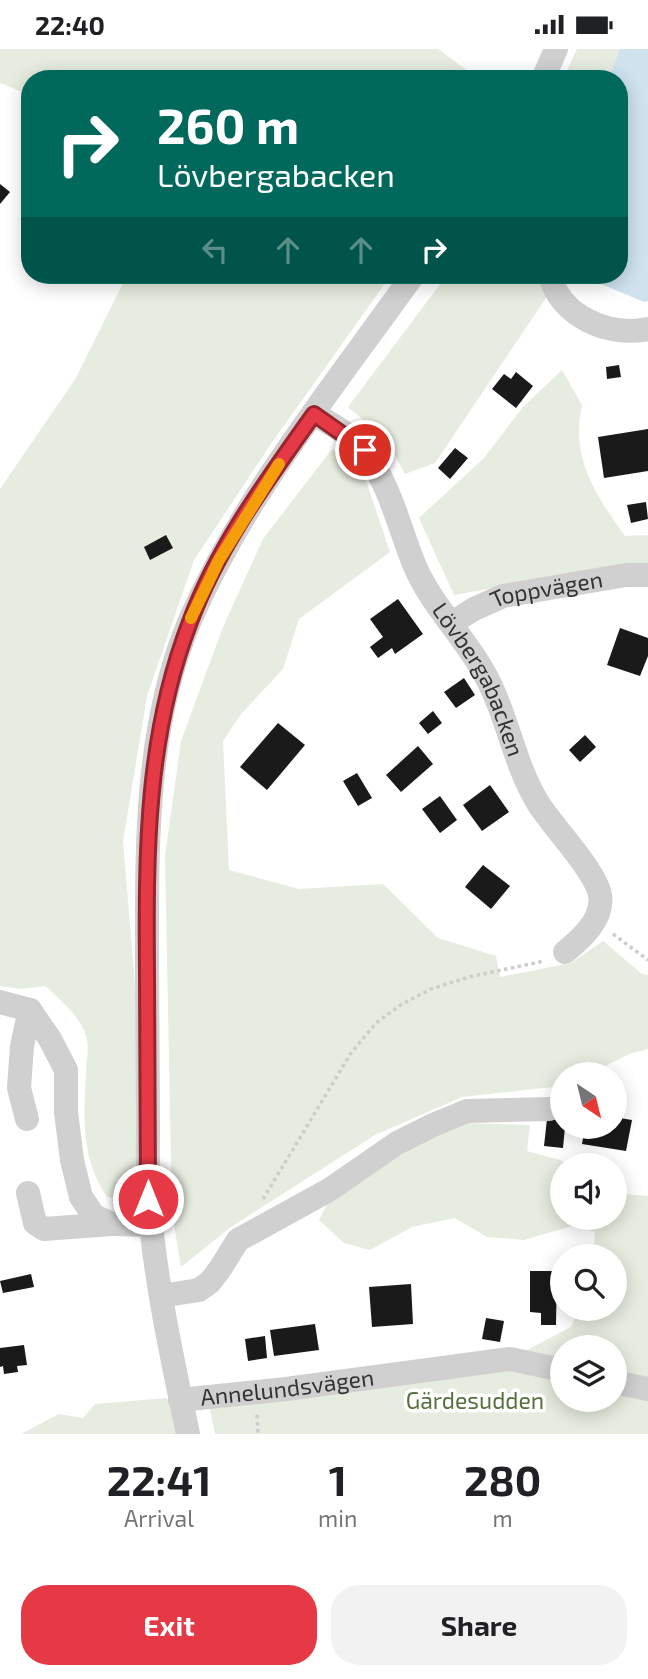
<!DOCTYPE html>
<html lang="en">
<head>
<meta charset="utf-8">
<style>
	body { margin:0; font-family:"Exo 2",sans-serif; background:#f2f2f2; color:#202124; height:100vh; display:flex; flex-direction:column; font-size:26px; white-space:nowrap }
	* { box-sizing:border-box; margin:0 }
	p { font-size:23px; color:#757577 }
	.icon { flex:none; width:38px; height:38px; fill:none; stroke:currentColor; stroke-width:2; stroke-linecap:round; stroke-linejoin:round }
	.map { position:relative; height:1385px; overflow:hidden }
	.sheet { display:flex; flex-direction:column; background:#fff; flex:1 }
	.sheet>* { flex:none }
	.top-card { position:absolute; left:21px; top:21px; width:607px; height:214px; border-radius:28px; box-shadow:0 4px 18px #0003; background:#00695c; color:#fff; overflow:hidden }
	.needle { width:46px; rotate:145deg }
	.tools { position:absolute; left:550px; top:1013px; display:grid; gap:14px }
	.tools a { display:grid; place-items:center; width:77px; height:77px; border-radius:50%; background:#fff; box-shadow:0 4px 18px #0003; font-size:35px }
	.pin { position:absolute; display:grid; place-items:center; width:60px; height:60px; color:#fff; margin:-30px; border:4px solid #fff; border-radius:50%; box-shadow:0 2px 7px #0007 }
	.me { position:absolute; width:77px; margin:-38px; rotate:0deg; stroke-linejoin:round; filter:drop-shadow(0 0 5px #0008) }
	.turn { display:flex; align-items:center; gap:24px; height:147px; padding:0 21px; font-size:32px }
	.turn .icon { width:91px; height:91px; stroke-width:2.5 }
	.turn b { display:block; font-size:49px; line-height:60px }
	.lanes { display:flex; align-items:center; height:66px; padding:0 21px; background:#0003; justify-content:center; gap:35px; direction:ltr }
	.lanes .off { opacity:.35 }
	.eta { display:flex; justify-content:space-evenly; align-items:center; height:119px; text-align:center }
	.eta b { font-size:42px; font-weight:700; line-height:49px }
	.cta { display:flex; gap:14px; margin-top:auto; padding:14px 21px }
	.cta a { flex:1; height:80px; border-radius:28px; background:#e63946; color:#fff; font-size:28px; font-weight:700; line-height:80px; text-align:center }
	.cta a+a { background:#f2f2f2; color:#202124 }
	.status { display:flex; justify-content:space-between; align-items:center; height:49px; padding:0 35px; background:#fff; direction:ltr }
	.status svg { height:19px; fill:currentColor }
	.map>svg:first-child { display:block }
	.green { fill:#e6ecdf; fill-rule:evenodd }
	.water { fill:#cfe2ee }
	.building { fill:#1a1a1a }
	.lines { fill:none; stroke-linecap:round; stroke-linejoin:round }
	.path { stroke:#cdcdcd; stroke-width:3.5; stroke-dasharray:3.5 3.5; stroke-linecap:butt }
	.minor { stroke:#d0d0d0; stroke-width:24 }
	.route-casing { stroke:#96252e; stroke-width:18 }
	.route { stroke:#e63946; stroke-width:12 }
	.slow { stroke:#f59e0b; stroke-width:12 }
	.labels { text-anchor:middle; stroke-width:7; stroke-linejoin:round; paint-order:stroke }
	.street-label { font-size:23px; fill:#333; stroke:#fff }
	.park-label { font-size:23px; fill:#56703f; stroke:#fff }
</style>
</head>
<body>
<div class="status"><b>22:40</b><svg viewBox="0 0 49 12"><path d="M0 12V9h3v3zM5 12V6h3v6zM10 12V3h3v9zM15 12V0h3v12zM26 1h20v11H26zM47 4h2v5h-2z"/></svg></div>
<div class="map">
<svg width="648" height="1385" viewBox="0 0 648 1385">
	<rect width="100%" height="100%" fill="#fff"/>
	<g class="green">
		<path d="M0 0H438L479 30H30V46L0 34Z"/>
		<path d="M577 0H620L608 30H563Z"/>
		<path d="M127 226H391L273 392 194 511 147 647 123 792 139 985V1141L124 1150 107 1148C80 1106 84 1071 86 1023 86 1013 89 1001 87 991 85 972 58 948 45 937L21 940 0 937V440L76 329Z"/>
		<path d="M447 226H537L548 246 435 414 405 425 386 390 348 358Z"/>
		<path d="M562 321 582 356C570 409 596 446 625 487L648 486V516L526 533 454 546 419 469 484 409 523 358Z"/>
		<path d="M332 400 363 423 390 503 299 570 283 620 241 665 223 692 229 821 299 840 383 835 438 889 496 907 500 928 571 914 603 892 642 925 648 926V1000L632 1004 588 1025 562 1026V1037L462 1048 375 1086 231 1178 181 1218 172 1163 165 807 181 692 223 578 263 490Z"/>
		<path d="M466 1074 530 1076 527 1102 560 1111 570 1116H562V1169H614V1144L648 1147V1385H215L208 1351 510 1310 571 1278 579 1260H614V1208L593 1207 595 1183 572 1177 524 1191 487 1188 455 1169 412 1178 370 1201 344 1194 319 1171 330 1150 419 1092ZM562 1298H614V1351H562Z"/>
		<path d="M167 1349 182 1385H21L59 1365 83 1369 95 1355Z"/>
	</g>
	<path class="water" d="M620 0H648V252L644 253 580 226H620V30H608Z"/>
	<g class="building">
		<path d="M0 135 10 143 0 155Z"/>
		<path d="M619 316 621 328 607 330 606 318Z"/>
		<path d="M516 323 533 337 516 359 492 340 504 325 511 330Z"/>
		<path d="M648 380V422L604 429 598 388Z"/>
		<path d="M455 399 468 409 450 430 438 419Z"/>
		<path d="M646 453 648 470 631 474 627 456Z"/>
		<path d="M166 486 173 499 150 511 144 498Z"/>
		<path d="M398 550 423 585 395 605 392 599 378 609 370 598 383 588 370 570Z"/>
		<path d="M620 579 648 589V607L640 627 607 616Z"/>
		<path d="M464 629 475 646 456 659 444 643Z"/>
		<path d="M433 662 442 674 428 685 419 674Z"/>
		<path d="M278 674 305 696 267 741 240 718Z"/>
		<path d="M585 686 596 698 580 713 569 701Z"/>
		<path d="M418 697 433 715 401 743 386 726Z"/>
		<path d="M357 724 372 749 358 757 343 732Z"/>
		<path d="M490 736 509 763 482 782 463 756Z"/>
		<path d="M440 747 457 771 440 784 422 760Z"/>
		<path d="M483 816 510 837 491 860 465 838Z"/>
		<path d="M614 1068 632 1071 626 1102 582 1095 585 1078H614Z"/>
		<path d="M547 1070 562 1071V1078H565L563 1099 544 1097Z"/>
		<path d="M530 1222H557L556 1276H541V1264L530 1263Z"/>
		<path d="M31 1225 34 1238 3 1244 0 1232Z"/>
		<path d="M411 1235 413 1275 372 1278 369 1238Z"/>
		<path d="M486 1269 504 1272 500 1293 482 1290Z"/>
		<path d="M315 1275 319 1301 274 1307 270 1281Z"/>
		<path d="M265 1287 267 1309 248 1312 245 1290Z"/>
		<path d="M24 1296 27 1316 17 1317 18 1323 4 1325 3 1317 0 1318V1299Z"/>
	</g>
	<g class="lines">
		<g class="path">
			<path d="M613 885 648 911"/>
			<path d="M263 1150 351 1004 376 974 402 955 431 940 469 928 544 912"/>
			<path d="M257 1366 258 1385"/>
		</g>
		<g class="minor">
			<path d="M543 30 556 0"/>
			<path d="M550 226C560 268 609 288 648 280"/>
			<path id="s1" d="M314 365C331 375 354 387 365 403 390 436 399 478 414 515 430 554 462 585 483 622 507 663 513 713 538 754 552 777 596 822 600 846 604 870 581 890 565 903"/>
			<path id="s2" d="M452 574 474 560 503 547 626 526H648"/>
			<path d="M0 953 30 961 50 990 66 1021V1063L72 1111 81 1148 94 1167 112 1175 151 1176"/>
			<path d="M27 1070 19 1039 22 997 30 961"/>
			<path d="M28 1144 35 1174 44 1180 112 1175"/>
			<path d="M161 1247 199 1241 210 1233 220 1220 238 1191 329 1141 397 1094 433 1076 467 1062 549 1060"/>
			<path d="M614 1333 648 1340"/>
			<path id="s3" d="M180 1351 286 1340 510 1310 562 1321"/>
			<path d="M188 1385C172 1309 155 1231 149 1153 147 1126 148 1099 148 1072 148 1020 147 969 147 917 147 801 144 678 191 569 246 444 335 336 413 226"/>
		</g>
	</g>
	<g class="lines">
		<g class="route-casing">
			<path id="route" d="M148 1150C148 1074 148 998 147 922 146 802 146 687 190 573 218 497 268 430 314 365L365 401"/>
		</g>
		<use href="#route" class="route"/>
		<path class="slow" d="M191 569 219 511 279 415"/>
	</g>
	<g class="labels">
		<g class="street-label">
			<text dy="8" stroke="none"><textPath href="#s2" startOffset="102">Toppvägen</textPath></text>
			<text dy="8" stroke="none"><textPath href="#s1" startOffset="320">Lövbergabacken</textPath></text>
			<text dy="8" stroke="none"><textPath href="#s3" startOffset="108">Annelundsvägen</textPath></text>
		</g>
		<g class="park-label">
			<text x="475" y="1360">Gärdesudden</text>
		</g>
	</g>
</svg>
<div class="tools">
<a><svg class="needle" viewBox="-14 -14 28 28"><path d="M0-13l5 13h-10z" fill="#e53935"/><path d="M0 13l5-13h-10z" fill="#757577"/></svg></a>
<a><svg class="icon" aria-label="sound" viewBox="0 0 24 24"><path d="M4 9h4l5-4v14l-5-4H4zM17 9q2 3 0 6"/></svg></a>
<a><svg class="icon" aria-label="search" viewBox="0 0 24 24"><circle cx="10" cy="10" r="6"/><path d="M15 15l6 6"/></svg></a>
<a><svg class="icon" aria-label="layers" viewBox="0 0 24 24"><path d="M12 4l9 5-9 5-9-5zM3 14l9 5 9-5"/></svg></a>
</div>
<div class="pin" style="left:365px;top:401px;background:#d93025"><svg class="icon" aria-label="arrive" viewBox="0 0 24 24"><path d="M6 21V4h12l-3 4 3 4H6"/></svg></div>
<svg class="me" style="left:148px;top:1150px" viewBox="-20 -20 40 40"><circle r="17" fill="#e63946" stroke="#fff" stroke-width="3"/><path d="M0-11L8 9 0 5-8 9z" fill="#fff"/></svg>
<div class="top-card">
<div class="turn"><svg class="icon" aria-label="right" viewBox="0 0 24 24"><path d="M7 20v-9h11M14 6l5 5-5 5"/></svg><div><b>260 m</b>Lövbergabacken</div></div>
<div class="lanes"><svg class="icon off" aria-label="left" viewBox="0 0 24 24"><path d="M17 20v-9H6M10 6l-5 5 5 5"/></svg><svg class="icon off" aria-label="ahead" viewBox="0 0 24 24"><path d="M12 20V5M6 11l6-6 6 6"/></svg><svg class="icon off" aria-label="ahead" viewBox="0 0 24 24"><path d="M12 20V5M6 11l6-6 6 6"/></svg><svg class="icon" aria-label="right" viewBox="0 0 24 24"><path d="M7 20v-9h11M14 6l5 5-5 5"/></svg></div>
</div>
</div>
<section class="sheet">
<div class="eta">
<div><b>22:41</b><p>Arrival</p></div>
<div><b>1</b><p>min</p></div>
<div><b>280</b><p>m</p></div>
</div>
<div class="cta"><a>Exit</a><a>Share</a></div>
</section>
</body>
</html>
